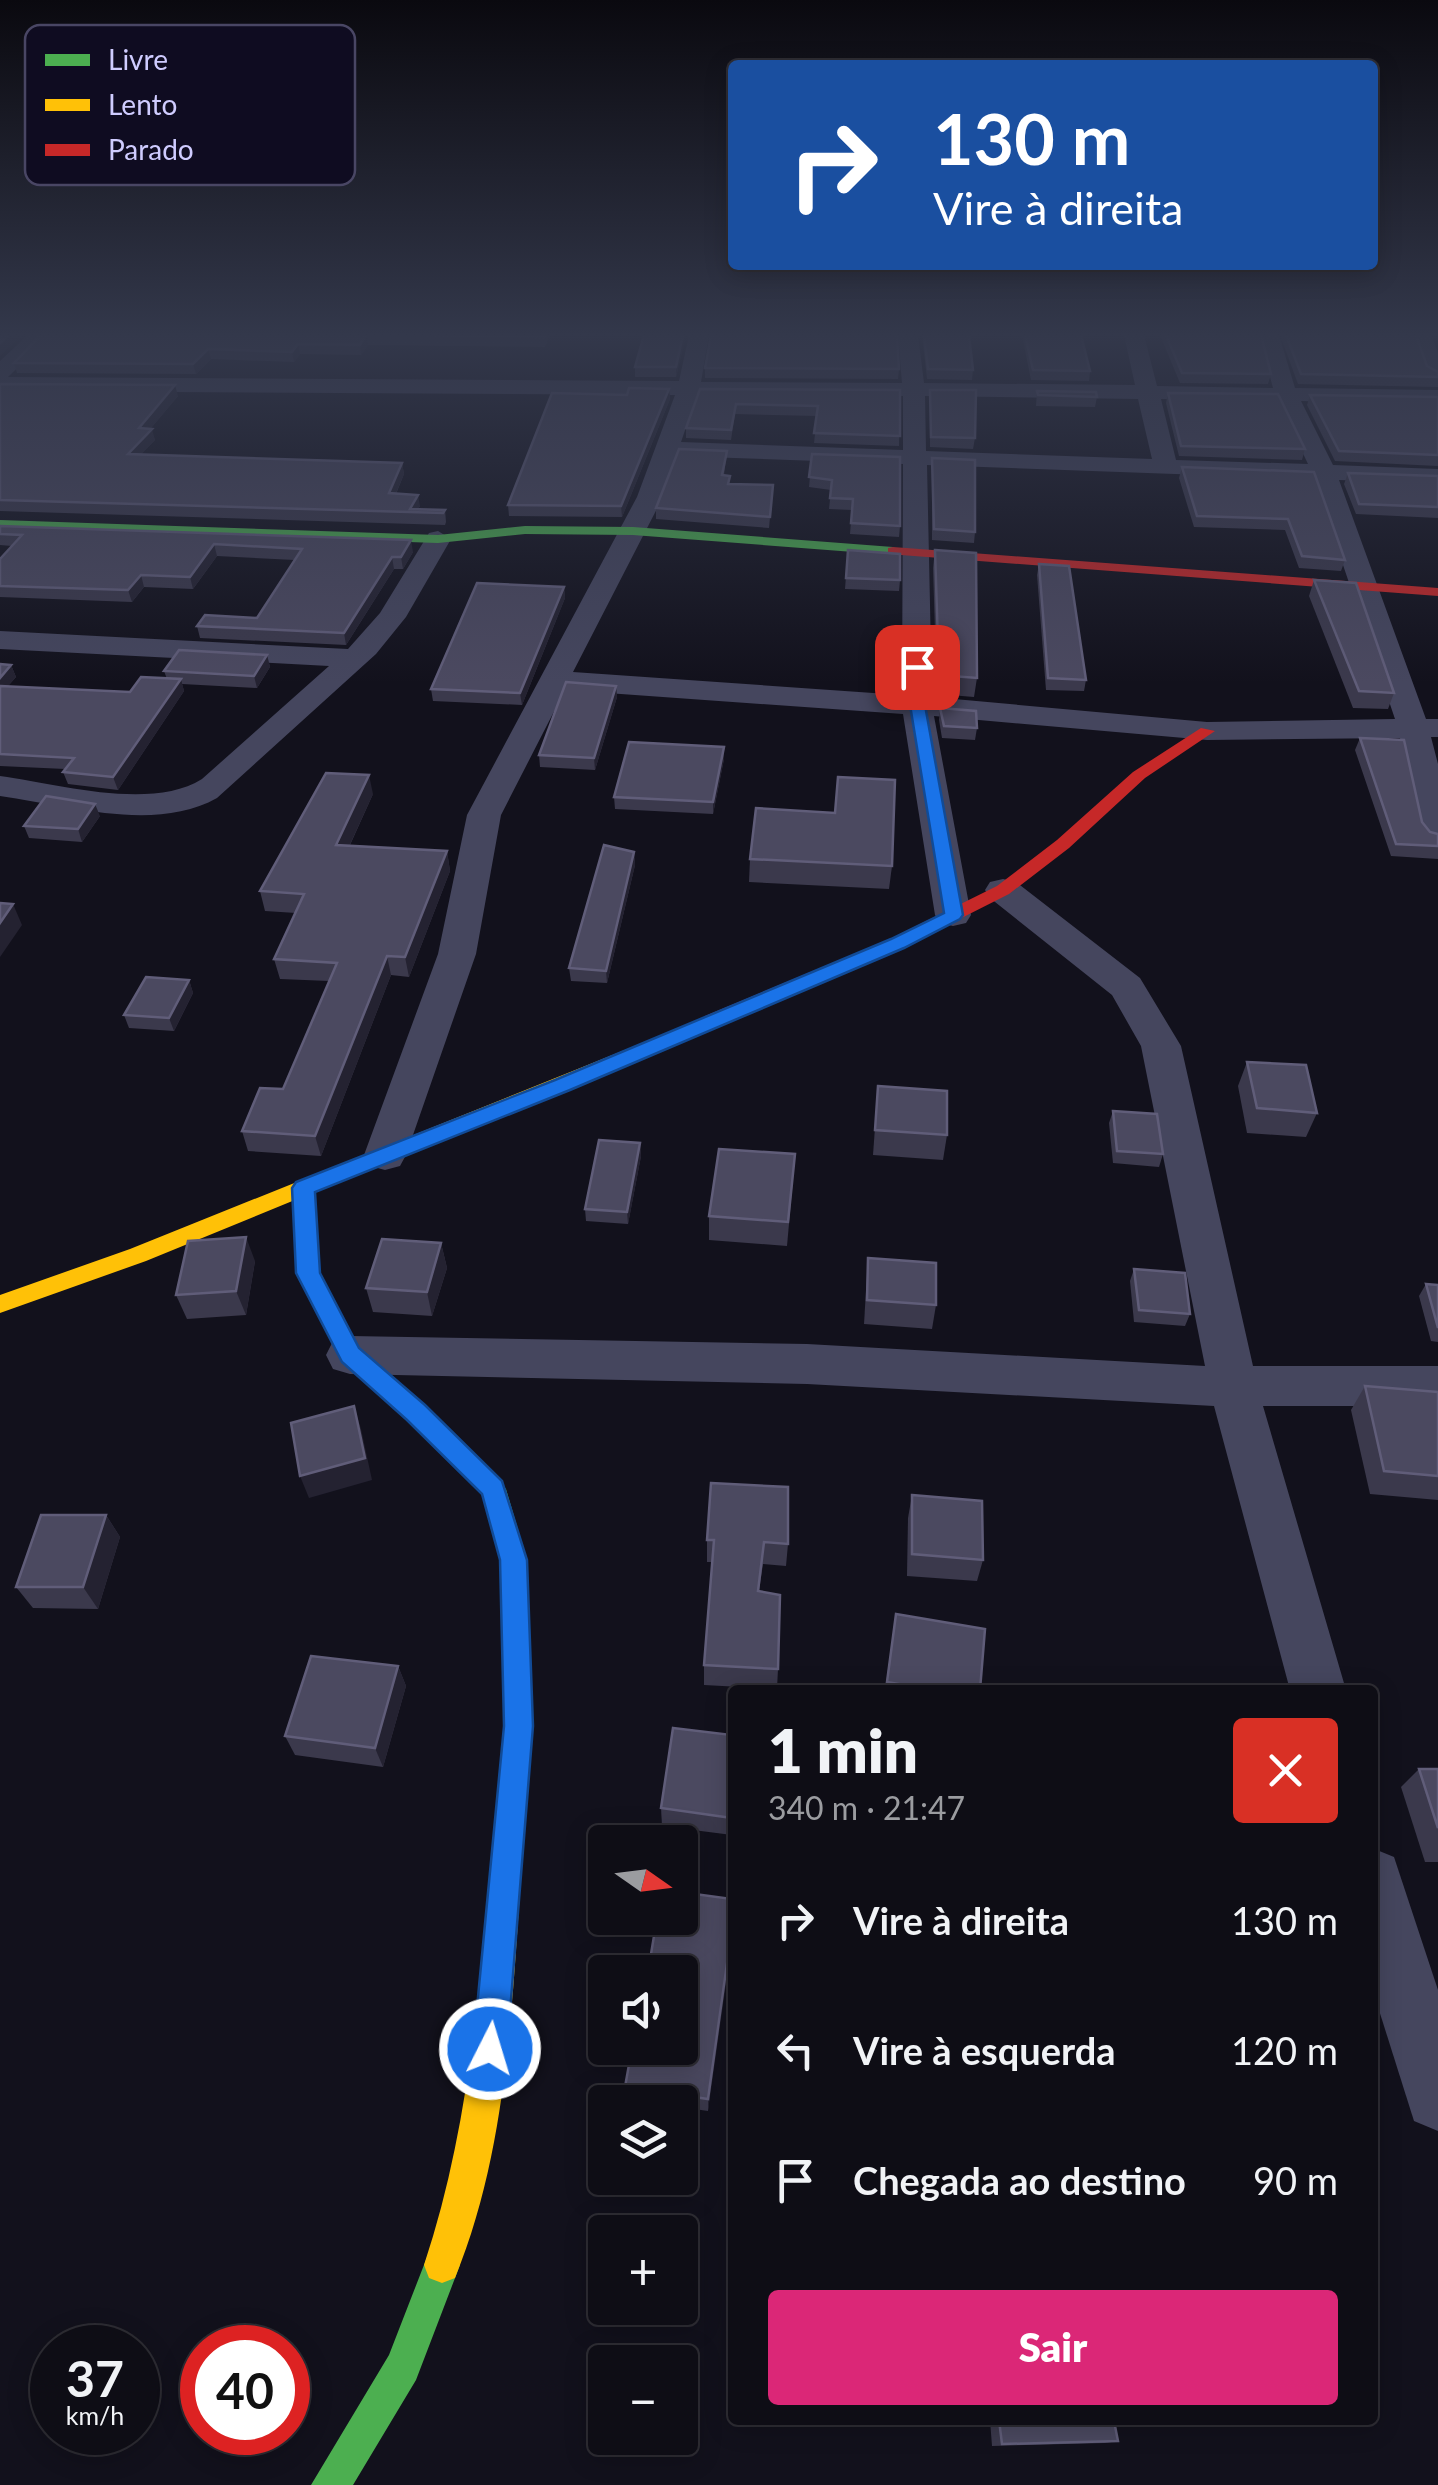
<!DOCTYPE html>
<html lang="pt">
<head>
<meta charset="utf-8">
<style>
	body { margin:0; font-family:Lato,sans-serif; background:#1c1b22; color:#f1f3f6; height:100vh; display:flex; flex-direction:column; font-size:38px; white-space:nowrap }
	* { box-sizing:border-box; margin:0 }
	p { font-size:32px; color:#9b9ca0 }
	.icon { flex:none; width:55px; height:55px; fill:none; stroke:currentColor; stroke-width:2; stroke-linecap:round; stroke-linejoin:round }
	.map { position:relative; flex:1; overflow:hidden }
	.details { position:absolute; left:728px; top:1685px; width:650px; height:740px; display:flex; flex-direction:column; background:#0e0d15; border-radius:10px; box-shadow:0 5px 25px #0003,0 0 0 2px #2e2d34 }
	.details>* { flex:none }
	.top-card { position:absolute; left:728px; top:60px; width:650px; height:210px; border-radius:10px; box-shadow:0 5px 25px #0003,0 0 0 2px #2e2d34; background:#1a4fa0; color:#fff; overflow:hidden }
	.needle { width:65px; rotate:104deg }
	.tools { position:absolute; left:588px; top:1825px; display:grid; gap:20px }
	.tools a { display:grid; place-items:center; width:110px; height:110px; border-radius:10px; background:#0e0d15; box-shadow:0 5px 25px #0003,0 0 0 2px #2e2d34; font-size:50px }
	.speed { position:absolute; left:30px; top:2325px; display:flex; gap:20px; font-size:50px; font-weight:700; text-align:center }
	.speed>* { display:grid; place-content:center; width:130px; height:130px; border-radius:50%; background:#0e0d15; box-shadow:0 5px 25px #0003,0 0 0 2px #2e2d34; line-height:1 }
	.speed small { font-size:25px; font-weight:400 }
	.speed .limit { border:15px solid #d22; background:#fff; color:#111 }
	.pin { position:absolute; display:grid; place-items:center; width:85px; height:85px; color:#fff; margin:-42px; border-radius:20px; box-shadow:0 5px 15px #0006 }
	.me { position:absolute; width:110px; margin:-55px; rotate:5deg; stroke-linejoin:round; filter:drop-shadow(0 0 8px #0008) }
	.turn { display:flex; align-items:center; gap:35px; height:210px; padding:0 40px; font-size:45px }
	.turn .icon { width:130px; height:130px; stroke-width:2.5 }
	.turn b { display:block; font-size:70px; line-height:85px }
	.round { display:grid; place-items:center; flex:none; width:105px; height:105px; border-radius:10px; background:#1c1b22 }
	.summary { display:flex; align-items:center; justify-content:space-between; height:170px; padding:0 40px }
	h1 { font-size:60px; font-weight:800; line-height:75px }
	.action { display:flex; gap:20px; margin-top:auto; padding:20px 40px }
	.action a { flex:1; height:115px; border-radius:10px; background:#db2777; color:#fff; font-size:40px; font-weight:800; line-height:115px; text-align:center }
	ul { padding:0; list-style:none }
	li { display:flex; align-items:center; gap:30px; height:130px; padding:0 40px }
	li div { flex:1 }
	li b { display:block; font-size:38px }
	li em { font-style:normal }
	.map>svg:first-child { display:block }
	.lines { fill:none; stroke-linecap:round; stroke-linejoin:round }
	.street { fill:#45465e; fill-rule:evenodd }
	.fast { fill:#4caf50; fill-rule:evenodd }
	.slow { fill:#ffc107; fill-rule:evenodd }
	.jam { fill:#c62828; fill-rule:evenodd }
	.wall { fill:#3b394c }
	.shaded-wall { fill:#242231 }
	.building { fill:#4b4960; stroke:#605d79; stroke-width:2.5 }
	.route { fill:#1a73e8; stroke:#114b97; stroke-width:2.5 }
	.key { fill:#0f0c21; stroke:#494664; stroke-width:2.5 }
	.key-label { font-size:28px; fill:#cfccff }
</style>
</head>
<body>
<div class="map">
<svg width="1438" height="2485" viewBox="0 0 1438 2485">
	<rect width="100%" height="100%" fill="#12111c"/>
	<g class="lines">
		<g class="street">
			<path d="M28 335H51L8 377 679 381 689 335H709L701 382 902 383 898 335H918L924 383 1135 385 1124 335H1144L1157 386 1273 388 1259 335H1279L1295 388 1438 390V404L1301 401 1333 465 1438 469V483L1339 480 1426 719H1438V737H1431L1438 764V844L1426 841 1421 834 1400 738 1207 740 934 716 971 915 966 923 953 926 940 923 935 915 903 714 565 690 501 815 476 954 406 1155 400 1166 385 1170 370 1166 364 1155 438 954 467 815 637 497 675 395 0 391V361ZM697 395 903 396V450L681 442ZM925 396 1138 399 1152 459 926 451ZM1161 399 1278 401 1308 464 1176 460ZM676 456 903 464 902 695 573 672 663 497ZM927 465 1314 479 1395 719 1207 722 932 697Z"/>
			<path d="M1410 335H1431L1438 352V382L1427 375Z"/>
			<path d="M438 531 451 539 406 617 376 654 217 798C155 833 66 805 0 796V776C58 784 151 811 202 779L329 666 0 649V631L348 649 380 613 429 533Z"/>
			<path d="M1003 879 1016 882 1140 978 1181 1046 1253 1366H1438V1406H1263L1346 1690H1290L1214 1406 807 1384 350 1374 333 1369 326 1355 333 1341 350 1336 807 1344 1205 1366 1141 1046 1112 995 990 898 985 890 990 882Z"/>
			<path d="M1372 1848 1394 1857 1438 1990V2131L1414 2121 1372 1988Z"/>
		</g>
		<g class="fast">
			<path d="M0 520 438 535 525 526 633 527 893 547 900 551 893 555 633 535 525 534 438 543 0 528Z"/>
			<path d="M304 1180 315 1188 319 1273 358 1348 425 1405 506 1489 527 1560 533 1726 523 1850 519 1861 508 1865 497 1861 493 1850 505 1726 501 1560 482 1495 407 1419 342 1362 297 1273 293 1188Z"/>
			<path d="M442 2247 455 2252 460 2265 416 2380 353 2485H311L389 2355 429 2252Z"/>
		</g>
		<g class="slow">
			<path d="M712 1015 722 1021 719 1026 146 1261 0 1313V1295L130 1249Z"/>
			<path d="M508 1835 519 1839 523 1850C512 1992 510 2144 455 2278L442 2283 429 2278 424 2265C469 2130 479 1991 493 1850L497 1839Z"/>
		</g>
		<g class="jam">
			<path d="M893 547 1438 588V596L888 554V548Z"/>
			<path d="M1201 728 1215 731 1145 778 1069 848 1009 894 904 947 719 1026 712 1027 702 1021 705 1016 890 939 997 886 1057 840 1133 772Z"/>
		</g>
	</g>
	<g class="wall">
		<path d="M41 335H550L545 347 368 345 361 355 300 354 294 362 211 359 196 374 17 373 14 363Z"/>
		<path d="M644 335H686L676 377H635V367Z"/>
		<path d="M922 335H969L973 370 972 380 927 379Z"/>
		<path d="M1022 335H1081L1090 371 1089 381 1031 380Z"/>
		<path d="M1160 335H1261L1271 374 1268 384 1180 383Z"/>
		<path d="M1280 335H1416L1427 366 1438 372V387L1298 384Z"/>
		<path d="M705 368 899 369 898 379 705 378Z"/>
		<path d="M0 384 178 396 150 429 155 440 141 454 402 463 404 474 396 494 420 506 418 509 445 510 446 522 445 525 0 511Z"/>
		<path d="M669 389 670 399 622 517 509 516 508 505 627 395Z"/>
		<path d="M700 389 900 390 899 446 814 443 817 416 735 414 731 440 686 438V428Z"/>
		<path d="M930 390 975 438 973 449 930 447Z"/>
		<path d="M1037 391 1097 397 1095 407 1036 406Z"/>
		<path d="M1168 393 1305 449 1302 460 1179 456 1166 403Z"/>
		<path d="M1310 395 1438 397V466L1335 461 1307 405Z"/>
		<path d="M727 451 724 475 730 484 773 485 769 528 656 519V508Z"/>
		<path d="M812 454 900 526 899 537 850 534 852 510 829 509 831 490 809 487Z"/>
		<path d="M932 458 975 532 974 543 932 540Z"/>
		<path d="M1182 467 1314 472 1345 560 1341 571 1299 568 1285 530 1194 527 1179 478Z"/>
		<path d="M1348 473 1438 476V518L1356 514 1344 484Z"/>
		<path d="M0 526 413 552 403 569H394L346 645 200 638 197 626 257 618 295 560 217 556 193 589 144 587 132 602 0 597V559L12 546 0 545Z"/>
		<path d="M848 550 900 580 899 591 845 589Z"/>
		<path d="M935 550 977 678 974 697 937 694 933 568Z"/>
		<path d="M1039 564 1086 680 1084 691 1046 690 1037 575Z"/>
		<path d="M1314 580 1394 693 1388 709 1353 708 1309 596Z"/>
		<path d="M564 587 565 598 522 705 433 701 431 689Z"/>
		<path d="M267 655 270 667 257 688 182 684 184 691 118 790 68 784 63 772 65 769 0 766V664L11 665 16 677 8 686 130 692 167 679 164 671Z"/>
		<path d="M616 686 617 697 595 770 540 767 539 755Z"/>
		<path d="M940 708 977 728 975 740 942 738 939 720Z"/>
		<path d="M1360 738 1430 832 1438 834V859L1391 856 1355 750Z"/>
		<path d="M724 747V759L713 814 615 809 614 797Z"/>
		<path d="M373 794 350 845 447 851 450 871 409 977 391 975 321 1156 248 1151 242 1131 283 1089 329 981 280 979 274 959 296 913 265 911 260 891Z"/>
		<path d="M835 813 892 866 889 889 749 882 750 859Z"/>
		<path d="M100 816 82 842 29 838 24 826Z"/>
		<path d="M634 852 635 865 607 983 571 981 569 968Z"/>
		<path d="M189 980 193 993 174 1031 129 1028 124 1015Z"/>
		<path d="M1247 1062 1317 1113 1306 1137 1247 1133 1238 1086Z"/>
		<path d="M878 1086 947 1135 943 1160 873 1155Z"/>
		<path d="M1113 1111 1163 1154 1159 1167 1113 1163 1109 1123Z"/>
		<path d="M640 1143 641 1156 628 1224 586 1221 585 1209Z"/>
		<path d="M793 1179 787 1246 709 1240V1216Z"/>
		<path d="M441 1243 447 1268 432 1316 373 1312 366 1288Z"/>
		<path d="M868 1258 936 1305 932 1329 864 1324Z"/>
		<path d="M255 1261 246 1315 187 1319 176 1295Z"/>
		<path d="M1134 1269 1190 1314 1185 1326 1134 1322 1130 1281Z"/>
		<path d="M1426 1284 1438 1285V1342L1431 1341 1419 1296Z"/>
		<path d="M1365 1386 1438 1392V1500L1370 1494 1351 1410Z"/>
		<path d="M912 1495 983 1560 977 1581 907 1576 908 1518Z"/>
		<path d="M106 1515 120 1537 98 1609 33 1608 16 1587Z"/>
		<path d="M707 1540 788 1544 786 1566 763 1564 759 1591 778 1669 777 1689 704 1685V1665L712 1562H707Z"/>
		<path d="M896 1614 980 1690H885Z"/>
		<path d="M398 1666 406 1686 383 1767 295 1755 285 1736Z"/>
		<path d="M732 1735V1835L662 1826 661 1808Z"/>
		<path d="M1419 1769H1438V1862H1425L1401 1787Z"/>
		<path d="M732 1899 708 2111 680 2107V2102H652L628 2099 625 2087Z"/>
		<path d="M990 2420H1185L1116 2427 1118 2441 1105 2443 992 2446Z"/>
	</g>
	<g class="shaded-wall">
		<path d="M9 335H23L0 356V343Z"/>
		<path d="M367 335 368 345 361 355 360 345Z"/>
		<path d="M683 335H686L676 377V367Z"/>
		<path d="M298 344 300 354 294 362 292 352Z"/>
		<path d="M208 349 211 359 196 374 193 364Z"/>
		<path d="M175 385 178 396 142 439 139 428Z"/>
		<path d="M669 389 670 399 622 517 621 506Z"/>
		<path d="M152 429 155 440 131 465 128 454Z"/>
		<path d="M402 463 404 474 391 505 389 493Z"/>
		<path d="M418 495 420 506 416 512 410 509Z"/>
		<path d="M411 540 413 552 403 569 401 557Z"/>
		<path d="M214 544 217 556 193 589 190 577Z"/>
		<path d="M392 557 394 569 346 645 344 633Z"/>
		<path d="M141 575 144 587 132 602 128 590Z"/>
		<path d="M564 587 565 598 522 705 520 693Z"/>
		<path d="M267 655 270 667 257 688 254 676Z"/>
		<path d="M11 665 16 677 0 695V678Z"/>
		<path d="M181 679 184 691 118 790 113 777Z"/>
		<path d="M616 686 617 697 595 770 594 758Z"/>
		<path d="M724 747V759L713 814V802Z"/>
		<path d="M369 775 373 794 341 864 336 845Z"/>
		<path d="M95 804 100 816 82 842 78 829Z"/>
		<path d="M447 851 450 871 409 977 405 957Z"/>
		<path d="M634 852 635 865 607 983 606 971Z"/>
		<path d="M13 904 22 925 0 957V923Z"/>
		<path d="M387 956 391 975 321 1156 315 1136Z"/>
		<path d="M189 980 193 993 174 1031 169 1018Z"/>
		<path d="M640 1143 641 1156 628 1224 627 1212Z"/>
		<path d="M246 1237 255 1261 246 1315 236 1291Z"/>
		<path d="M441 1243 447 1268 432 1316 427 1292Z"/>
		<path d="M354 1406 361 1429 372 1480 309 1498 300 1476Z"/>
		<path d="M106 1515 120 1537 98 1609 83 1587Z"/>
		<path d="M398 1666 406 1686 383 1767 375 1748Z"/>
		<path d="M732 1928V1941L708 2111V2099Z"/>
	</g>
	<g class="building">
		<path d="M0 335H9L0 343Z"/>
		<path d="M41 335H366L360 345 298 344 292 352 208 349 193 364 14 363Z"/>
		<path d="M425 335H545V337Z"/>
		<path d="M644 335H683L676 367H635Z"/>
		<path d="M711 335H897L899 369 705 368Z"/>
		<path d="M924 335H969L973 370 928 369Z"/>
		<path d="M1025 335H1081L1090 371 1033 370Z"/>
		<path d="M1166 335H1261L1271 374 1182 373Z"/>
		<path d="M1286 335H1416L1427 366 1438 372V377L1301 374Z"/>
		<path d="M0 384 175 385 139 428 152 429 128 454 402 463 389 493 418 495 410 509 445 510 443 513 0 500Z"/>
		<path d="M629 388 669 389 621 506 508 505 552 393 627 395Z"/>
		<path d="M700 389 900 390V436L814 433 818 406 736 404 731 430 686 428Z"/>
		<path d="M930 390H976L975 438 931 437Z"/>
		<path d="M1037 391 1096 392 1097 397 1038 395Z"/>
		<path d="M1168 393 1278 394 1305 449 1181 446Z"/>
		<path d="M1310 395 1438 397V455L1339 451Z"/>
		<path d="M679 449 727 451 722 475 730 476 728 484 773 485 770 517 656 508Z"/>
		<path d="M812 454 900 457V526L851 523 853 499 830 498 832 480 809 477Z"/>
		<path d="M932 458 975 460V532L934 529Z"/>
		<path d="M1182 467 1314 472 1345 560 1302 556 1288 519 1197 516Z"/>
		<path d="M1348 473 1438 476V507L1359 504Z"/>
		<path d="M0 526 411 540 401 557H392L344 633 197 626 205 615 257 618 302 549 214 544 190 577 141 575 128 590 0 586V559L22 535 0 534Z"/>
		<path d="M848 550 900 554V580L846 578Z"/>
		<path d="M935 550 976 553 977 678 939 675Z"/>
		<path d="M1039 564 1069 566 1086 680 1048 678Z"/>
		<path d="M1314 580 1356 583 1394 693 1359 691Z"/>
		<path d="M477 583 564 587 520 693 431 689Z"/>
		<path d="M179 650 267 655 254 676 164 671Z"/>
		<path d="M0 664 11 665 0 678Z"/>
		<path d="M141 677 181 679 113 777 63 772 74 758 0 754V686L130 692Z"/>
		<path d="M566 682 616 686 594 758 539 755Z"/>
		<path d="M940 708 976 711 977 728 944 726Z"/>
		<path d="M1360 738 1404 740 1422 822 1430 832 1438 834V846L1396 844Z"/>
		<path d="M629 742 724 747 713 802 614 797Z"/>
		<path d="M326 773 369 775 336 845 447 851 405 957 387 956 315 1136 242 1131 260 1088 283 1089 337 963 274 959 304 894 260 891Z"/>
		<path d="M838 777 895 780 892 866 750 859 756 808 835 813Z"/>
		<path d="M46 796 95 804 78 829 24 826Z"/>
		<path d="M604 845 634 852 606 971 569 968Z"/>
		<path d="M0 903 13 904 0 923Z"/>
		<path d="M146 977 189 980 169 1018 124 1015Z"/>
		<path d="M1247 1062 1306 1065 1317 1113 1257 1108Z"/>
		<path d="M878 1086 947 1091V1135L875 1130Z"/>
		<path d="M1113 1111 1157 1114 1163 1154 1117 1151Z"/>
		<path d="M599 1140 640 1143 627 1212 585 1209Z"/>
		<path d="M719 1149 795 1154 788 1222 709 1216Z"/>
		<path d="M246 1237 236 1291 176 1295 188 1241Z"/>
		<path d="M382 1239 441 1243 427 1292 366 1288Z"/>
		<path d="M868 1258 936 1263V1305L867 1300Z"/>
		<path d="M1134 1269 1185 1273 1190 1314 1139 1310Z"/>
		<path d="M1426 1284 1438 1285V1328Z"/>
		<path d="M1365 1386 1438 1392V1476L1384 1471Z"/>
		<path d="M354 1406 365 1458 300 1476 291 1423Z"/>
		<path d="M711 1483 788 1487V1544L764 1542 758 1591 780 1595 778 1669 704 1665 714 1540H707Z"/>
		<path d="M912 1495 982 1501 983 1560 912 1554Z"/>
		<path d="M41 1515H106L83 1587H16Z"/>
		<path d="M896 1614 985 1629 980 1690H933L887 1682Z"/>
		<path d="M311 1656 398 1666 375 1748 285 1736Z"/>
		<path d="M673 1728 732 1735V1818L661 1808Z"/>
		<path d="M1419 1769H1438V1828Z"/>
		<path d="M680 1892 732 1899V1928L708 2099 625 2087 632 2048H680V1972H648L657 1918H680Z"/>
		<path d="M999 2420H1170L1115 2426 1118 2441 1002 2444Z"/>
	</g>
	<linearGradient id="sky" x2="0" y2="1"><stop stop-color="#0a090f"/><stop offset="0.49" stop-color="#33384b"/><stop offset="1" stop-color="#33384b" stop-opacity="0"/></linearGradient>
	<rect width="1438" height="683" fill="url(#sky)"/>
	<path class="route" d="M912 664 924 667 925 705 963 915 960 919 904 948 570 1090 315 1192 320 1273 359 1348 425 1405 502 1481 527 1560 533 1726 507 2049 502 2061 490 2066 478 2061 473 2049 504 1726 500 1560 482 1494 407 1420 342 1362 296 1273 292 1188 296 1182 555 1080 891 939 944 913 910 705Z"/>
	<rect x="25" y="25" width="330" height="160" rx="15" class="key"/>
	<rect x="45" y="54" width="45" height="12" fill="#4caf50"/>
	<rect x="45" y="99" width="45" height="12" fill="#ffc107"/>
	<rect x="45" y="144" width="45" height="12" fill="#c62828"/>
	<g class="key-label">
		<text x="108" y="70">Livre</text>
		<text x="108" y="115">Lento</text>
		<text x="108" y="160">Parado</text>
	</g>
</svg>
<div class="tools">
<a><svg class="needle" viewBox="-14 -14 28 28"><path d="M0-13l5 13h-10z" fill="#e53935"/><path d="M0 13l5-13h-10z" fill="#9b9ca0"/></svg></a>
<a><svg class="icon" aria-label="sound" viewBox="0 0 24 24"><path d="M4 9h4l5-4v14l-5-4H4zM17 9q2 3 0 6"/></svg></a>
<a><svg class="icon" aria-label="layers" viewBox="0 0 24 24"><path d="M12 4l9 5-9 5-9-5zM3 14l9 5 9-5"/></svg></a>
<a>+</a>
<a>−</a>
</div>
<div class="speed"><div>37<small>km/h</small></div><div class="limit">40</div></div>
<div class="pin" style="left:917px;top:667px;background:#d93025"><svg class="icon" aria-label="arrive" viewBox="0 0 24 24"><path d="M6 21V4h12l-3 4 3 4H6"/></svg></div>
<svg class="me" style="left:490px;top:2049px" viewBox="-20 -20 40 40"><circle r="17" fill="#1a73e8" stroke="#fff" stroke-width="3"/><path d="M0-11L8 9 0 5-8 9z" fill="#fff"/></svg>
<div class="top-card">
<div class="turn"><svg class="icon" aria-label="right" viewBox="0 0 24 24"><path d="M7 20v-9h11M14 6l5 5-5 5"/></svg><div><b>130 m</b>Vire à direita</div></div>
</div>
<section class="details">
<div class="summary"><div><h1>1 min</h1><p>340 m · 21:47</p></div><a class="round" style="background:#d93025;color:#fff"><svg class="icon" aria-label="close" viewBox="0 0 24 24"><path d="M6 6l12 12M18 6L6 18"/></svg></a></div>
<ul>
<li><svg class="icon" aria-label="right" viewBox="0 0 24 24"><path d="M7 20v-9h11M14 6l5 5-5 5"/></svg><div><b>Vire à direita</b></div><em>130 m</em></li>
<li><svg class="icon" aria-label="left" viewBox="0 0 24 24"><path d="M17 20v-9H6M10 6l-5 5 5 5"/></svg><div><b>Vire à esquerda</b></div><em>120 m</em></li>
<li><svg class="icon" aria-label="arrive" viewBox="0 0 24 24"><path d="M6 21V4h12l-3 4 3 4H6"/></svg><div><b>Chegada ao destino</b></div><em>90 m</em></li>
</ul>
<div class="action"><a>Sair</a></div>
</section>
</div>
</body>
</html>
